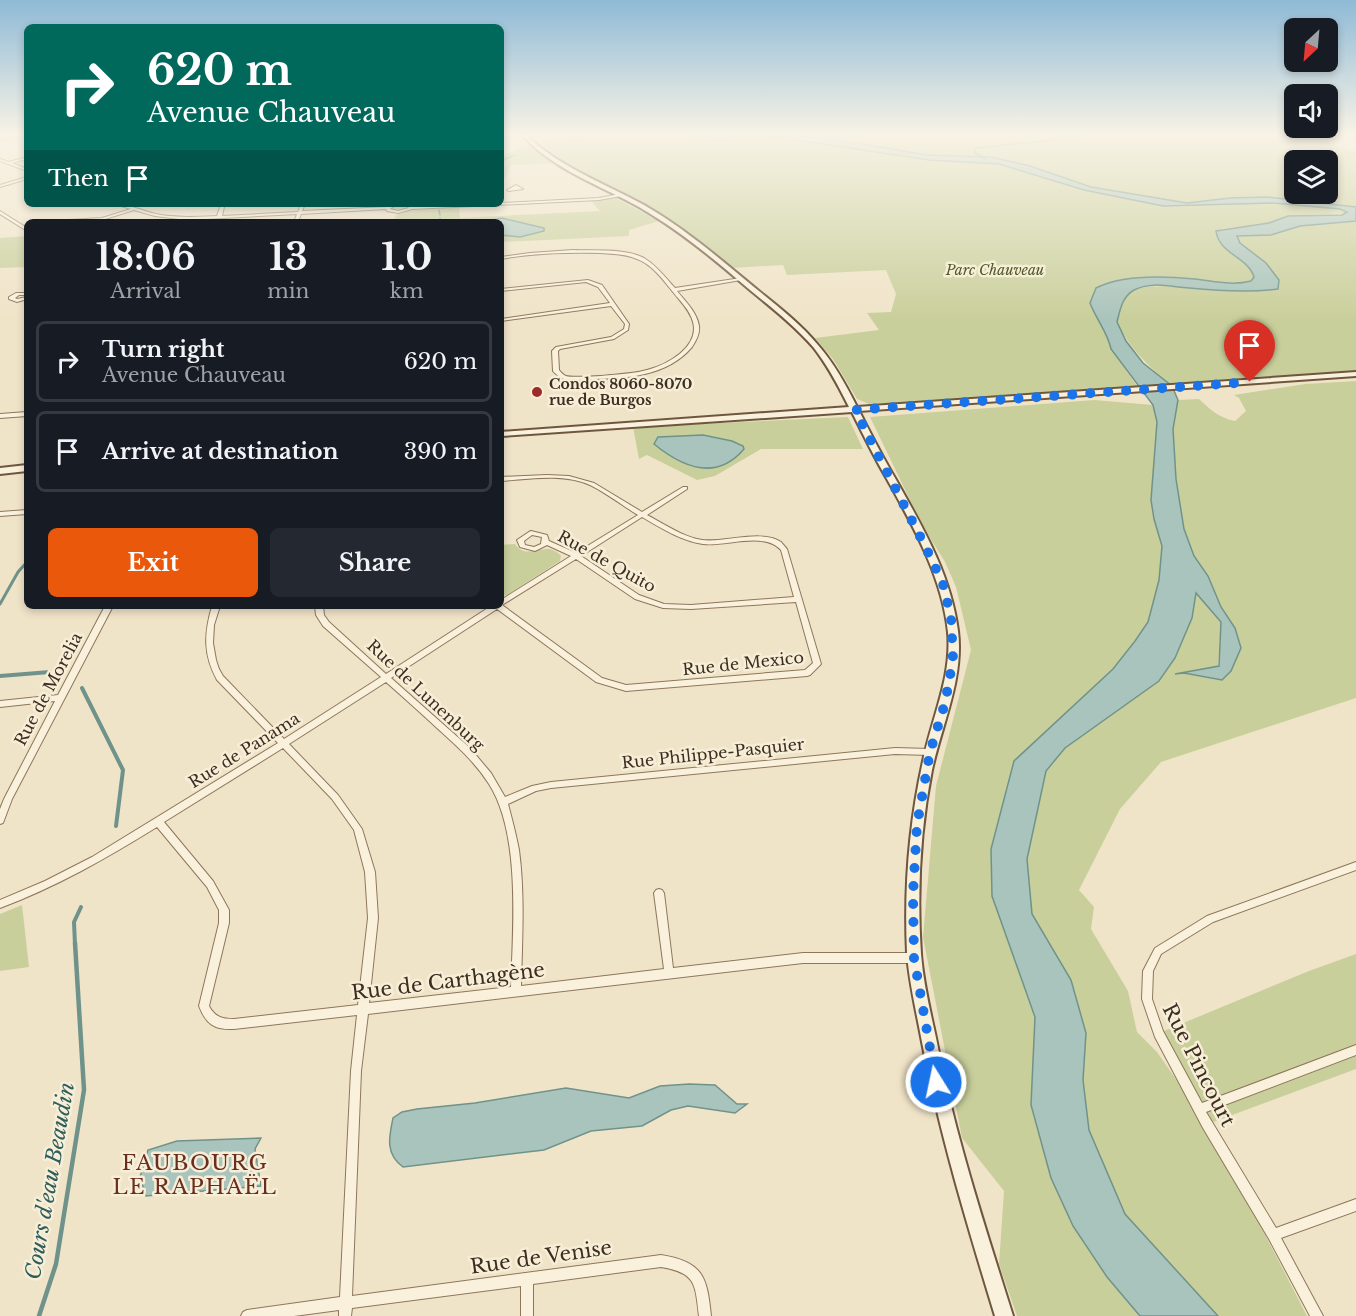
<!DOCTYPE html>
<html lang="en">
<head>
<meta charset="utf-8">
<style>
	body { margin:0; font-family:"Libre Baskerville",serif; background:#242831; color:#f1f3f6; height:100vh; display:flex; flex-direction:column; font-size:22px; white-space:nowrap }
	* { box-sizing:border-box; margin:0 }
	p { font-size:20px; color:#9ea1a6 }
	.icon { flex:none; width:33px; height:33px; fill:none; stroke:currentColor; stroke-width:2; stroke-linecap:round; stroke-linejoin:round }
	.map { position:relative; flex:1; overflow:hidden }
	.side { position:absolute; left:24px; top:219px; width:480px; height:390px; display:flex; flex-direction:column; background:#171b24; border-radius:9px; box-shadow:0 3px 9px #0003 }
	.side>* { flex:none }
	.banner { position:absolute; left:24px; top:24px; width:480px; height:183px; border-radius:9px; box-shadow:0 3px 9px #0003; background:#00695c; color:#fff; overflow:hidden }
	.needle { width:39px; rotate:206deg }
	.controls { position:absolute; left:1284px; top:18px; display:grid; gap:12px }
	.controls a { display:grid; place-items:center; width:54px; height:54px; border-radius:9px; background:#171b24; box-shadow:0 3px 9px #0003; font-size:30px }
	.pin { position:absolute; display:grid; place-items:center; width:51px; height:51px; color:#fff; margin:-62px -26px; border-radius:50% 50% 50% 0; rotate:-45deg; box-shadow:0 0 6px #0007 }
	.pin .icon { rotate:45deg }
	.me { position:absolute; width:66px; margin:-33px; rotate:350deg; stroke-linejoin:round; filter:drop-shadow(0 0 4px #0008) }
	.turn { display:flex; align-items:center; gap:21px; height:126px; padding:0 24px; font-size:27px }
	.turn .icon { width:78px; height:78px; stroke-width:2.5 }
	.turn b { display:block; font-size:42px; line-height:51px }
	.then { display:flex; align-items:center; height:57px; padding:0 24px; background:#0003; gap:12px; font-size:22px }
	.eta { display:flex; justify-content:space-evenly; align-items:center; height:102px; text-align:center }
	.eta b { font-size:36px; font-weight:700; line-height:42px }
	.cta { display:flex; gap:12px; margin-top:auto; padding:12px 24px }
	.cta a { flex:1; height:69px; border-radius:9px; background:#ea580c; color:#fff; font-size:24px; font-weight:700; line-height:69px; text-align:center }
	.cta a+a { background:#242831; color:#f1f3f6 }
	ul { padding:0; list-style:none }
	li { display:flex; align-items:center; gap:18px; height:81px; margin:0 12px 9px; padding:0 12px; border:3px solid #363941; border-radius:9px }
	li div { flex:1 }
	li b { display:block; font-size:22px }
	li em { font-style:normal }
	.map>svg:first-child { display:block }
	.green { fill:#c9cf9b; fill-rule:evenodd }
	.water { fill:#a9c4bc; stroke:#6f938a; stroke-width:1.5 }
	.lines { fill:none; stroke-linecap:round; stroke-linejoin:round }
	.stream-far3 { stroke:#6f938a; stroke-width:1.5 }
	.stream-far2 { stroke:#6f938a; stroke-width:3 }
	.stream-far1 { stroke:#6f938a; stroke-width:4 }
	.stream { stroke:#6f938a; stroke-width:4.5 }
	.street-casing { stroke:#8d765c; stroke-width:2 }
	.secondary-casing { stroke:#6f573f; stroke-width:4 }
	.street { fill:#faf1dc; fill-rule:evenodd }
	.secondary { fill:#faf1dc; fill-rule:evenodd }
	.route { stroke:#1a73e8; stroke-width:10; stroke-dasharray:0 18 }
	.poi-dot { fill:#9e2a2b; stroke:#f7eed8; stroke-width:2 }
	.labels { text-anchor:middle; stroke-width:5; stroke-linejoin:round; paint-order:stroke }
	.far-park-label { font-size:14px; font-style:italic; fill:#4d5a26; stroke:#f7eed8 }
	.far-poi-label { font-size:14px; font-weight:bold; fill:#3d2e20; stroke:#f7eed8; text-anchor:start }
	.street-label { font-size:16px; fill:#3d2e20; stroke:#f7eed8 }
	.near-street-label { font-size:20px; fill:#3d2e20; stroke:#f7eed8 }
	.near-neighbourhood-label { font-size:21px; letter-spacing:1.5px; fill:#6b2e1e; stroke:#f7eed8 }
	.near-water-label { font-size:21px; font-style:italic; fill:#2f5d5a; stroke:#f7eed8 }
</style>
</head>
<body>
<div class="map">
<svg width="1356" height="1316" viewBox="0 0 1356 1316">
	<rect width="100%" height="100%" fill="#f0e4c8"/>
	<g class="green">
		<path d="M559 136H681L715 140 783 138 929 160 999 164 1084 190 1163 206 1273 203 1338 208 1348 213 1288 216 1269 223 1220 229 1223 247 1251 268 1254 277 1251 281C1231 286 1215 281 1195 279 1168 276 1120 276 1096 288L1090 303 1109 339 1111 349 1137 386 981 399 869 404 857 399 833 359 815 338 879 330 867 313 891 312 896 294 886 270 787 275 783 265 732 268 661 216 565 162 538 142Z"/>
		<path d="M788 136H1311L1356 152V207L1268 197 1230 198 1187 203 1091 187 1030 166 991 157 926 155 840 139ZM1294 160H1328V194H1294Z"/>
		<path d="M532 143 562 163 511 165 505 178 501 179V156Z"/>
		<path d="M616 198 659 221 629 230V236L501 242V222H358L393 221 398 213 388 210 396 204H468L459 206 460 218 600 211 591 201Z"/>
		<path d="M1356 221V371L1170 384C1147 365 1130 349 1117 322 1120 310 1122 296 1135 290 1152 281 1236 291 1261 291L1266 263 1240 243 1236 236 1271 235 1300 226Z"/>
		<path d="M27 236V267L0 268V238Z"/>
		<path d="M1356 381V698L1161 762 1120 809 1079 890 1094 907 1091 929 1128 991 1137 1032 1157 1052 1203 1118 1159 1033 1309 971 1356 954V1069L1208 1124 1307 1316H1218L1125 1214 1089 1130 1083 1080 1086 1033 1071 980 1032 914 1027 859 1046 771 1065 748 1160 681 1175 658 1192 618 1196 593 1221 622 1218 667 1188 674 1222 680 1235 628 1221 607 1208 576 1194 556 1184 529 1176 479 1173 429 1178 400 1199 399C1211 410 1219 418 1235 421L1246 411 1239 398 1234 395 1305 384Z"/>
		<path d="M1094 400 1153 405 1157 422 1151 500 1162 546 1159 580 1148 622 1113 669 1014 761 992 896 1035 1017 1031 1107 1051 1178 1073 1226 1107 1277 1140 1316H1017L999 1264 1004 1191 962 1138 923 937 936 786 971 650 956 587 945 562 922 525 870 417Z"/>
		<path d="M848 417 863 449H761L715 476 697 480 647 455 639 459 633 427Z"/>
		<path d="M515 544C528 563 545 538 561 556L560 561 507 595 501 596V545Z"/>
		<path d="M22 905 29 967 0 971V914Z"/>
	</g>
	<g class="water">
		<path d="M681 136 823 137 926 155 991 157 1030 166 1091 187 1187 203 1230 198 1268 197 1356 207V221L1300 226 1271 235 1237 236 1240 243 1266 263 1279 280 1278 289C1249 293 1219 291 1189 288 1172 287 1151 281 1134 290 1122 297 1120 310 1117 322L1126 341 1143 363 1172 386 1178 400 1173 429 1176 479 1184 529 1194 556 1208 576 1221 607 1235 628 1241 648 1231 671 1222 680 1184 673 1175 674 1219 666 1221 622 1196 593 1192 618 1175 658 1159 681 1065 748 1046 771 1027 859 1032 914 1071 980 1086 1033 1083 1080 1089 1130 1125 1214 1218 1316H1140L1107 1277 1073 1226 1051 1178 1031 1105 1035 1017 992 896 991 849 1014 761 1113 669 1135 641 1148 622 1159 580 1162 546 1154 519 1151 500 1157 422 1153 405 1111 349C1108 333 1096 319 1090 303L1096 288C1123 274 1165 276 1195 279 1214 281 1231 286 1251 281L1254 277C1248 257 1219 254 1216 231L1269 223 1288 216 1342 215 1347 212 1340 209 1273 203 1163 206 1084 190 999 164 929 160 783 138 715 140Z"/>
		<path d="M502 218 544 228V231L520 237 501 235V222H481Z"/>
		<path d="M703 435 732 441 743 446 744 449C716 482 682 467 654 444L658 437Z"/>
		<path d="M689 1084 715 1085 737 1104H747L735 1113 688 1106 671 1110 642 1126 591 1131 544 1150 403 1167C385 1154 389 1137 393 1118L402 1112 417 1109 475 1103 566 1088 629 1098 660 1086Z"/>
		<path d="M261 1138 255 1149 261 1186 146 1196 140 1177 148 1150 177 1141Z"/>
	</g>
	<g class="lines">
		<g class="stream-far3">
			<path d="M570 142 582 136"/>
			<path d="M985 159 974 152 976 148 1091 136"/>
			<path d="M501 161 515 155"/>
			<path d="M439 210 440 215"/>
			<path d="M440 218V222"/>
		</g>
		<path class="stream-far2" d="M0 604 18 572 27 562"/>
		<g class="stream-far1">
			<path d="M0 676 50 672"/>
			<path d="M82 688 123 770 116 826"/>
			<path d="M75 945 74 922 81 907"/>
		</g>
		<path class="stream" d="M39 1316 56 1264 84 1090 75 943"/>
		<g class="street-casing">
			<g id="street">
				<path d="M14 136H18L0 141V139Z"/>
				<path d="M27 157V159L12 163 27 169V171L0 161V159L9 162Z"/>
				<path d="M27 177V179L0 187V185Z"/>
				<path d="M516 185 523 189 509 191 507 190Z"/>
				<path d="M620 194 622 195 621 196 599 200 412 209 398 213 387 211 386 209 301 214 298 222H294L297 214 187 220 155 216 134 210 102 220 49 222 51 221 102 218 131 209 115 204C129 204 142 211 156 214 177 218 197 217 217 216L220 207 218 204H222L224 207 222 216 298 212 301 204H305L302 211 388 207 392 204H398L392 207 390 209 398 211 409 208 405 204H409L413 207 501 204V203L599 198Z"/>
				<path d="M0 211 27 228V231L0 214Z"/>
				<path d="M573 250C594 251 625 248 644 258 656 265 666 278 675 288L741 278 743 279 741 280 677 291C685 301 697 312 699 326 700 334 696 341 692 347 667 377 623 379 588 379 581 380 571 381 564 379 560 378 556 374 553 371L552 351 556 347 611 337 624 329 625 324 611 306 501 321V319L610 303 598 287 586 282 501 291V289L588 280 602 285 629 324 628 330 614 339 560 349 558 351 559 370C561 372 563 375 566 376 572 378 603 376 611 375 623 374 636 373 647 370 667 365 700 347 693 322 690 310 680 301 673 292 664 281 652 264 637 259 626 254 613 254 601 253 568 252 534 253 501 259V257L530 253Z"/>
				<path d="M16 293H27V295H19L15 298 17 299 27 297V299L17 302 9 299V297Z"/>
				<path d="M27 412V416L0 418V414Z"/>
				<path d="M547 475 569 476 594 483 642 512 683 487H687V489L647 515C664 524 683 537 702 540 724 543 762 529 781 542 782 543 786 548 787 549L821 664 810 675 807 676 626 691 596 682 497 609 391 678 470 748 491 773 505 797 532 786 551 782 895 748 930 749 933 750 934 752 933 754 930 755 895 754 551 788 536 791 508 804C512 819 516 834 519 850 525 895 522 941 521 986L664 969 654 893 656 890 659 889 662 890 664 893 673 968 803 953H914L917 955 919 958 917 961 914 963H803L368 1014 361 1071 352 1296 661 1255C703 1262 707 1276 711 1316H699C695 1283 696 1273 661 1267L533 1284V1316H521V1286L352 1308 351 1316H339V1310L294 1316H241L243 1312 247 1310 340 1297 351 1071 357 1015 234 1029C214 1030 206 1024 199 1006L219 923V910L207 887 157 827C107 858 56 887 0 908V900L45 881 92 857 278 743 217 680C203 654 204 634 212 606H220L214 625 213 643 216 660 219 669 223 676 284 739 381 677 323 626 316 615 315 606H323L324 615 329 622 386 674 491 606H501V600L571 556 547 545 535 551 520 547 517 540 529 532 531 531 547 535 549 541 576 553 638 515C623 506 605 492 590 485 563 473 529 479 501 481V477ZM642 517C661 528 681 541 703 544 726 547 763 531 781 550L794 597 691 605 664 604 639 595 581 556ZM532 535 542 537 541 544 534 547 525 545 524 541ZM576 559 635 599 663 608 691 609 796 602 813 663 805 670 626 685 602 678 502 605ZM386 682C403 697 420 712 437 728 456 745 475 762 489 784 521 834 513 929 511 987L369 1003 378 918 375 872 362 829 338 795 289 744ZM283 748 332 799 354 830 365 872 368 918 358 1005 234 1019C222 1019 215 1017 209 1006L229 923V910L213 881 164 822Z"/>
				<path d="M27 510V514L0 516V512Z"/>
				<path d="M105 606H113L12 799 3 823 0 824V809L4 799 55 701 0 707V701L58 695Z"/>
				<path d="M1356 862V870L1213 922 1161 954 1153 971 1152 999 1163 1031 1202 1103 1356 1045V1055L1206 1112 1276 1228 1356 1199V1211L1281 1238 1323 1316H1310L1269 1239 1203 1128 1155 1037 1142 999 1143 971 1155 948 1207 916Z"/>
			</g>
		</g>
		<g class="secondary-casing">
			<g id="secondary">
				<path d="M523 136H527C561 168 604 183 644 205 684 228 719 258 754 287 776 305 800 323 818 345 834 363 846 385 857 407L1356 372V376L859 411C871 434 882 456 895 478 922 526 951 575 958 631 964 678 942 724 932 770 920 830 917 892 921 954 923 982 930 1010 936 1038 954 1132 984 1224 1013 1316H995C967 1224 939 1132 921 1037 916 1010 909 981 907 953 904 889 909 824 923 761 932 717 952 677 948 632 942 576 913 526 887 479 874 457 863 434 852 412L501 436V432L849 407C839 387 828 366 814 348 795 326 772 308 750 290 715 260 679 230 639 207 600 185 554 170 523 136Z"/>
				<path d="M27 465V471L0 474V468Z"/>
			</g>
		</g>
		<use href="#street" class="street"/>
		<use href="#secondary" class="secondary"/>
	</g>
	<linearGradient id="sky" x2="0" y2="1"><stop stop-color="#8fbad6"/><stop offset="0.42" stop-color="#f8f3e6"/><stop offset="1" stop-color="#f8f3e6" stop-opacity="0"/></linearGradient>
	<rect width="1356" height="320" fill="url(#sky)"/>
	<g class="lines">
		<path class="route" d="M936 1082 914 958 913 894 917 825 930 752 945 703 953 659 951 618 943 584 926 548 855 410 1250 382"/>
	</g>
	<circle class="poi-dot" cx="537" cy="392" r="6"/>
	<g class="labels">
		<g class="far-park-label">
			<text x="995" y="275">Parc Chauveau</text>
		</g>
		<g class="far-poi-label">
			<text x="549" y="389">Condos 8060-8070<tspan x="549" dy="16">rue de Burgos</tspan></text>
		</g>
		<g class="street-label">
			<text transform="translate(607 561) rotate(29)" y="6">Rue de Quito</text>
			<text transform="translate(743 663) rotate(-6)" y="6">Rue de Mexico</text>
			<text transform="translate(48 689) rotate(-62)" y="6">Rue de Morelia</text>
			<text transform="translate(426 695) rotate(43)" y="6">Rue de Lunenburg</text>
			<text transform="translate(244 750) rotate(-32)" y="6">Rue de Panama</text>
			<text transform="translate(713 753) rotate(-6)" y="6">Rue Philippe-Pasquier</text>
		</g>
		<g class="near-street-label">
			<text transform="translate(448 981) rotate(-7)" y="7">Rue de Carthagène</text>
			<text transform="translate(1199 1065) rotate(63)" y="7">Rue Pincourt</text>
			<text transform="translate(541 1257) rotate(-8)" y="7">Rue de Venise</text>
		</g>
		<g class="near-neighbourhood-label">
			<text x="195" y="1170">FAUBOURG<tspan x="195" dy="24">LE RAPHAËL</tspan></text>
		</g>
		<g class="near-water-label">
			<text transform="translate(50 1181) rotate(-80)" y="7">Cours d'eau Beaudin</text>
		</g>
	</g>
</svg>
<div class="controls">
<a><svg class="needle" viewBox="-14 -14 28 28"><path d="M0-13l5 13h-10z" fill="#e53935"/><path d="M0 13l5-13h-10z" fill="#9ea1a6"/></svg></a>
<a><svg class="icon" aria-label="sound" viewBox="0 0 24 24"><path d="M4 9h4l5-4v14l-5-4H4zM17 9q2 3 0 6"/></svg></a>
<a><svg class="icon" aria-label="layers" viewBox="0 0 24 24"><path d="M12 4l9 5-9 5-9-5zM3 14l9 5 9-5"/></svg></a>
</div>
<div class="pin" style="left:1250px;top:382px;background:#d93025"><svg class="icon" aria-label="arrive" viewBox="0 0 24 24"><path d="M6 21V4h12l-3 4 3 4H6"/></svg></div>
<svg class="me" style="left:936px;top:1082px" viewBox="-20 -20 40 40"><circle r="17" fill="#1a73e8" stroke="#fff" stroke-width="3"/><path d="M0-11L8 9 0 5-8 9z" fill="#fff"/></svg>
<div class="banner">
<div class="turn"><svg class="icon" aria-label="right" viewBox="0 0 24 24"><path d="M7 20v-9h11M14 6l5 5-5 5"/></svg><div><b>620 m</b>Avenue Chauveau</div></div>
<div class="then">Then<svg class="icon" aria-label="arrive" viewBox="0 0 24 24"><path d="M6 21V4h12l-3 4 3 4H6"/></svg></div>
</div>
<section class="side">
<div class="eta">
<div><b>18:06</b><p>Arrival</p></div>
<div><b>13</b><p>min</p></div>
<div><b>1.0</b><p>km</p></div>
</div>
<ul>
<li><svg class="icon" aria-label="right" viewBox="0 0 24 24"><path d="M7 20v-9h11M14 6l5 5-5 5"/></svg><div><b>Turn right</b><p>Avenue Chauveau</p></div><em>620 m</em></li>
<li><svg class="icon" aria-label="arrive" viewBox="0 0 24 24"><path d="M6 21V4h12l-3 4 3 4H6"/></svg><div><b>Arrive at destination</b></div><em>390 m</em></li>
</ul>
<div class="cta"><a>Exit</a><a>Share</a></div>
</section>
</div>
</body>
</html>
